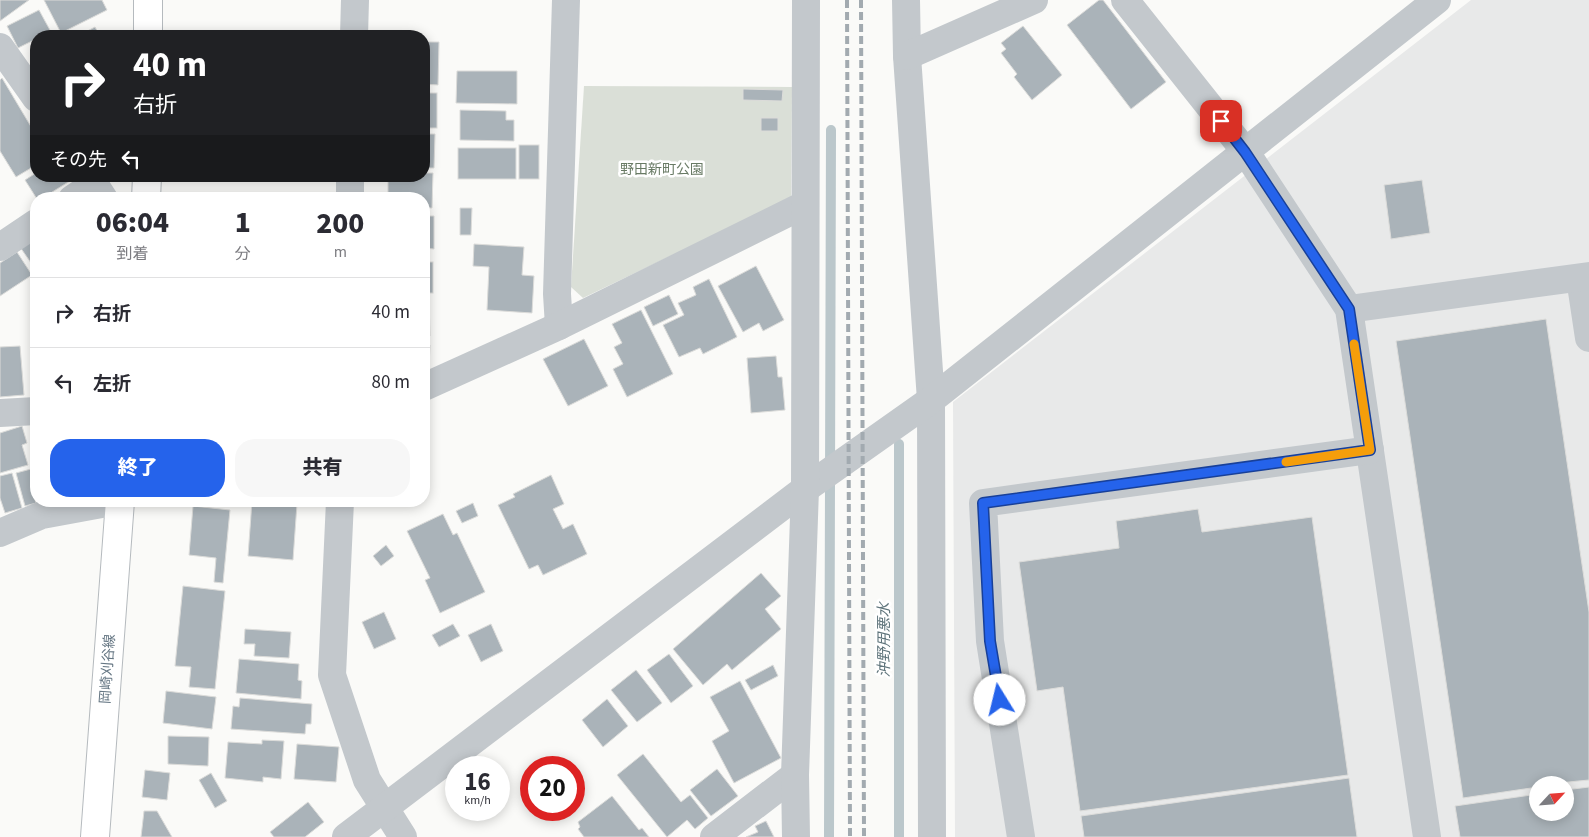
<!DOCTYPE html>
<html lang="ja">
<head>
<meta charset="utf-8">
<style>
	body { margin:0; font-family:"Source Sans 3","Noto Sans JP",sans-serif; background:#f7f7f7; color:#2b2b33; height:100vh; display:flex; flex-direction:column; font-size:19px; white-space:nowrap }
	* { box-sizing:border-box; margin:0 }
	p { font-size:16px; color:#7c7c81 }
	.icon { flex:none; width:28px; height:28px; fill:none; stroke:currentColor; stroke-width:2; stroke-linecap:round; stroke-linejoin:round }
	.map { position:relative; flex:1; overflow:hidden }
	.side { position:absolute; left:30px; top:192px; width:400px; height:315px; display:flex; flex-direction:column; background:#fff; border-radius:20px; box-shadow:0 2px 12px #0003 }
	.side>* { flex:none }
	.guide { position:absolute; left:30px; top:30px; width:400px; height:152px; border-radius:20px; box-shadow:0 2px 12px #0003; background:#202124; color:#fff; overflow:hidden }
	.needle { width:32px; rotate:64deg }
	.fabs { position:absolute; left:1529px; top:776px; display:grid; gap:10px }
	.fabs a { display:grid; place-items:center; width:45px; height:45px; border-radius:50%; background:#fff; box-shadow:0 2px 12px #0003; font-size:25px }
	.speed { position:absolute; left:445px; top:756px; display:flex; gap:10px; font-size:25px; font-weight:700; text-align:center }
	.speed>* { display:grid; place-content:center; width:65px; height:65px; border-radius:50%; background:#fff; box-shadow:0 2px 12px #0003; line-height:1 }
	.speed small { font-size:12px; font-weight:400 }
	.speed .limit { border:8px solid #d22; background:#fff; color:#111 }
	.pin { position:absolute; display:grid; place-items:center; width:42px; height:42px; color:#fff; margin:-21px; border-radius:10px; box-shadow:0 2px 8px #0006 }
	.me { position:absolute; width:55px; margin:-28px; rotate:351deg; stroke-linejoin:round; filter:drop-shadow(0 0 4px #0008) }
	.turn { display:flex; align-items:center; gap:18px; height:105px; padding:0 20px; font-size:22px }
	.turn .icon { width:65px; height:65px; stroke-width:2.5 }
	.turn b { display:block; font-size:35px; line-height:42px }
	.then { display:flex; align-items:center; height:48px; padding:0 20px; background:#0003; gap:10px; font-size:19px }
	.eta { display:flex; justify-content:space-evenly; align-items:center; height:85px; text-align:center }
	.eta b { font-size:30px; font-weight:800; line-height:35px }
	.button { display:flex; gap:10px; margin-top:auto; padding:10px 20px }
	.button a { flex:1; height:58px; border-radius:20px; background:#2563eb; color:#fff; font-size:20px; font-weight:800; line-height:58px; text-align:center }
	.button a+a { background:#f7f7f7; color:#2b2b33 }
	ul { padding:0; list-style:none }
	li { display:flex; align-items:center; gap:15px; height:70px; padding:0 20px; border-top:1px solid #e1e1e2 }
	li div { flex:1 }
	li b { display:block; font-size:19px }
	li em { font-style:normal }
	.map>svg:first-child { display:block }
	.built { fill:#e8e9e9; fill-rule:evenodd }
	.green { fill:#dadfd7 }
	.lines { fill:none; stroke-linecap:round; stroke-linejoin:round }
	.stream { stroke:#bbc7cb; stroke-width:10 }
	.building { fill:#aab3b9; stroke:#dcdcda }
	.major-casing { stroke:#b5babe; stroke-width:30 }
	.minor { stroke:#c3c8cc; stroke-width:28 }
	.major { stroke:#fff; stroke-width:28 }
	.rail { stroke:#a2aab0; stroke-width:4; stroke-dasharray:8 4; stroke-linecap:butt }
	.route-casing { stroke:#184099; stroke-width:12 }
	.route { stroke:#2563eb; stroke-width:9 }
	.slow { stroke:#f59e0b; stroke-width:9 }
	.labels { text-anchor:middle; stroke-width:5; stroke-linejoin:round; paint-order:stroke }
	.park-label { font-size:14px; fill:#687a64; stroke:#fff }
	.street-label { font-size:14px; fill:#657683; stroke:#fff }
	.water-label { font-size:15px; font-style:italic; fill:#60757c; stroke:#fff }
</style>
</head>
<body>
<div class="map">
<svg width="1589" height="837" viewBox="0 0 1589 837">
	<rect width="100%" height="100%" fill="#fafaf8"/>
	<path class="built" d="M1471 0H1589V837H955L953 402ZM1538 785H1565V812H1538Z"/>
	<path class="green" d="M584 86 792 87 791 198 583 298 571 287Z"/>
	<g class="lines">
		<g class="stream">
			<path d="M829 837 831 130"/>
			<path d="M899 837V444"/>
		</g>
	</g>
	<g class="building">
		<path d="M0 0H29L0 21Z"/>
		<path d="M44 0H102L107 10 61 33Z"/>
		<path d="M1099 0H1103L1166 82 1131 109 1067 25Z"/>
		<path d="M39 10 51 32 36 36V39L18 48 7 26Z"/>
		<path d="M1023 26 1062 75 1032 100 1014 77 1017 74 1001 53 1006 49 1001 43Z"/>
		<path d="M95 27 100 36H78Z"/>
		<path d="M424 42H439L438 85 424 84Z"/>
		<path d="M457 71H517V104L456 103Z"/>
		<path d="M2 78 36 135V165L16 177 0 151V80Z"/>
		<path d="M743 89 783 90 782 101 743 100Z"/>
		<rect x="424" y="93" width="13" height="35"/>
		<path d="M460 110 506 111V120H514V141L460 140Z"/>
		<rect x="761" y="118" width="17" height="13"/>
		<path d="M424 134H435L434 168H424Z"/>
		<rect x="519" y="145" width="20" height="34"/>
		<rect x="458" y="148" width="58" height="31"/>
		<path d="M36 173V176H71L73 179 41 199H37L25 180Z"/>
		<path d="M424 173H433L432 208H424V199H388V176H424Z"/>
		<path d="M1422 180 1430 233 1391 239 1384 185Z"/>
		<path d="M460 208H472L471 235H460Z"/>
		<path d="M424 216H434V249L424 248Z"/>
		<path d="M36 236V270L20 247Z"/>
		<path d="M474 244 524 247 522 275 534 276 532 313 487 310 489 267 473 266Z"/>
		<path d="M17 252 32 275 0 296V263Z"/>
		<rect x="424" y="262" width="9" height="31"/>
		<path d="M756 266 784 320 763 331 759 323 743 332 718 286Z"/>
		<path d="M709 279 737 337 703 354 700 348 679 357 663 325 684 315 678 303 696 295 693 287Z"/>
		<path d="M669 295 678 314 653 326 644 307Z"/>
		<path d="M424 299H429L430 336 424 337Z"/>
		<path d="M641 310 673 374 627 397 613 369 623 364 614 347 622 343 612 324Z"/>
		<path d="M1546 319 1589 612V780L1538 785V787L1463 798 1396 341Z"/>
		<path d="M584 339 608 386 568 406 543 359Z"/>
		<path d="M424 345H430L429 367H424Z"/>
		<path d="M20 346 24 395 0 397V347Z"/>
		<path d="M776 356 778 377H782L785 410 751 413 747 358Z"/>
		<path d="M22 426 27 443 22 445 28 465 0 473V433Z"/>
		<path d="M33 428H36V452Z"/>
		<path d="M31 469 36 488V493L33 494 36 503 25 506 16 473Z"/>
		<path d="M12 473 22 508 5 513 0 498V476Z"/>
		<path d="M551 475 564 504 553 509 563 529 573 524 587 554 543 575 538 565 529 569 498 505 515 497 513 494Z"/>
		<path d="M252 501 297 504 293 560 248 556Z"/>
		<path d="M473 503 478 516 462 523 456 511Z"/>
		<path d="M193 506 230 510 223 583 214 582 216 558 189 555Z"/>
		<path d="M1198 509 1202 532 1312 517 1348 775 1080 811 1063 687 1037 691 1019 562 1119 548 1116 521Z"/>
		<path d="M443 514 453 535 457 533 485 592 440 613 425 580 430 578 407 531Z"/>
		<path d="M386 545 394 556 381 566 373 556Z"/>
		<path d="M761 573 781 596 765 609 781 629 732 670 727 664 703 685 673 649Z"/>
		<path d="M183 586 225 591 215 689 189 687 191 667 175 666Z"/>
		<path d="M384 612 396 639 374 649 362 622Z"/>
		<path d="M453 624 460 636 439 647 432 635Z"/>
		<path d="M491 624 503 651 481 662 468 635Z"/>
		<path d="M245 629 291 632 289 658 254 656 255 644H244Z"/>
		<path d="M669 654 693 686 671 703 647 670Z"/>
		<path d="M239 659 299 664 298 680 302 681 301 699 236 693Z"/>
		<path d="M773 665 778 676 751 690 745 680Z"/>
		<path d="M636 670 662 703 637 722 611 690Z"/>
		<path d="M740 681 781 758 734 783 712 741 729 731 710 697Z"/>
		<path d="M166 691 216 697 212 729 163 723Z"/>
		<path d="M240 698 312 704 311 724H306L305 734 231 729 233 706 239 707Z"/>
		<path d="M607 699 628 726 603 747 582 720Z"/>
		<path d="M168 736 209 737 208 766 168 764Z"/>
		<path d="M262 740 284 741 281 779 263 777V782L225 778 228 742 262 744Z"/>
		<path d="M297 744 339 747 336 782 294 779Z"/>
		<path d="M643 754 681 802 690 795 708 818 695 829 687 820 667 837 617 775Z"/>
		<path d="M717 769 738 796 711 816 690 790Z"/>
		<path d="M145 770 170 773 167 800 142 797Z"/>
		<path d="M211 773 227 801 215 808 199 780Z"/>
		<path d="M1349 778 1357 837H1084L1081 816Z"/>
		<path d="M1589 787V837H1460L1455 806 1538 794V812H1565V790Z"/>
		<path d="M612 796 639 830 642 828 649 837H584L578 829 580 827 578 822Z"/>
		<path d="M308 802 324 822 305 837H274L270 832Z"/>
		<path d="M144 811H157L172 837H141Z"/>
		<path d="M766 821 774 837H746L758 832 755 826Z"/>
	</g>
	<g class="lines">
		<g class="major-casing">
			<g id="major">
				<path d="M148 36V0"/>
				<path d="M146 199 147 176"/>
				<path d="M95 837 120 501"/>
			</g>
		</g>
		<g class="minor">
			<path d="M906 0 907 56 931 400 932 837"/>
			<path d="M1125 0 1245 151 1349 309 1427 837"/>
			<path d="M354 36 355 0"/>
			<path d="M0 47 36 98"/>
			<path d="M907 56 1034 0"/>
			<path d="M89 176 104 199"/>
			<path d="M72 199 94 184"/>
			<path d="M350 199V176"/>
			<path d="M0 247 36 223"/>
			<path d="M1580 278 1589 338"/>
			<path d="M1349 309 1589 276"/>
			<path d="M559 326 557 294 566 0"/>
			<path d="M424 387 559 326 804 205"/>
			<path d="M0 413 36 411"/>
			<path d="M340 501 332 675 367 780 403 837"/>
			<path d="M0 533 42 515 118 501"/>
			<path d="M346 837 805 489 931 400 1437 0"/>
			<path d="M714 837 795 775"/>
			<path d="M796 837 795 775 805 489 806 0"/>
			<path d="M1021 837 990 641 983 503 1370 450"/>
		</g>
		<use href="#major" class="major"/>
		<g class="rail">
			<path d="M847 0 850 837"/>
			<path d="M861 0 864 837"/>
		</g>
	</g>
	<g class="lines">
		<g class="route-casing">
			<path id="route" d="M1000 700 990 641 983 503 1370 450 1349 309 1245 152 1221 121"/>
		</g>
		<use href="#route" class="route"/>
		<path class="slow" d="M1286 462 1370 450 1354 344"/>
	</g>
	<g class="labels">
		<g class="park-label">
			<text x="662" y="174">野田新町公園</text>
		</g>
		<g class="street-label">
			<text transform="translate(107 669) rotate(-86)" y="5">岡崎刈谷線</text>
		</g>
		<g class="water-label">
			<text transform="translate(884 640) rotate(-90)" y="5">沖野用悪水</text>
		</g>
	</g>
</svg>
<div class="fabs">
<a><svg class="needle" viewBox="-14 -14 28 28"><path d="M0-13l5 13h-10z" fill="#e53935"/><path d="M0 13l5-13h-10z" fill="#7c7c81"/></svg></a>
</div>
<div class="speed"><div>16<small>km/h</small></div><div class="limit">20</div></div>
<div class="pin" style="left:1221px;top:121px;background:#d93025"><svg class="icon" aria-label="arrive" viewBox="0 0 24 24"><path d="M6 21V4h12l-3 4 3 4H6"/></svg></div>
<svg class="me" style="left:1000px;top:700px" viewBox="-20 -20 40 40"><circle r="19" fill="#fff"/><path d="M0-13L10 11 0 6-10 11z" fill="#2563eb"/></svg>
<div class="guide">
<div class="turn"><svg class="icon" aria-label="right" viewBox="0 0 24 24"><path d="M7 20v-9h11M14 6l5 5-5 5"/></svg><div><b>40 m</b>右折</div></div>
<div class="then">その先<svg class="icon" aria-label="left" viewBox="0 0 24 24"><path d="M17 20v-9H6M10 6l-5 5 5 5"/></svg></div>
</div>
<section class="side">
<div class="eta">
<div><b>06:04</b><p>到着</p></div>
<div><b>1</b><p>分</p></div>
<div><b>200</b><p>m</p></div>
</div>
<ul>
<li><svg class="icon" aria-label="right" viewBox="0 0 24 24"><path d="M7 20v-9h11M14 6l5 5-5 5"/></svg><div><b>右折</b></div><em>40 m</em></li>
<li><svg class="icon" aria-label="left" viewBox="0 0 24 24"><path d="M17 20v-9H6M10 6l-5 5 5 5"/></svg><div><b>左折</b></div><em>80 m</em></li>
</ul>
<div class="button"><a>終了</a><a>共有</a></div>
</section>
</div>
</body>
</html>
